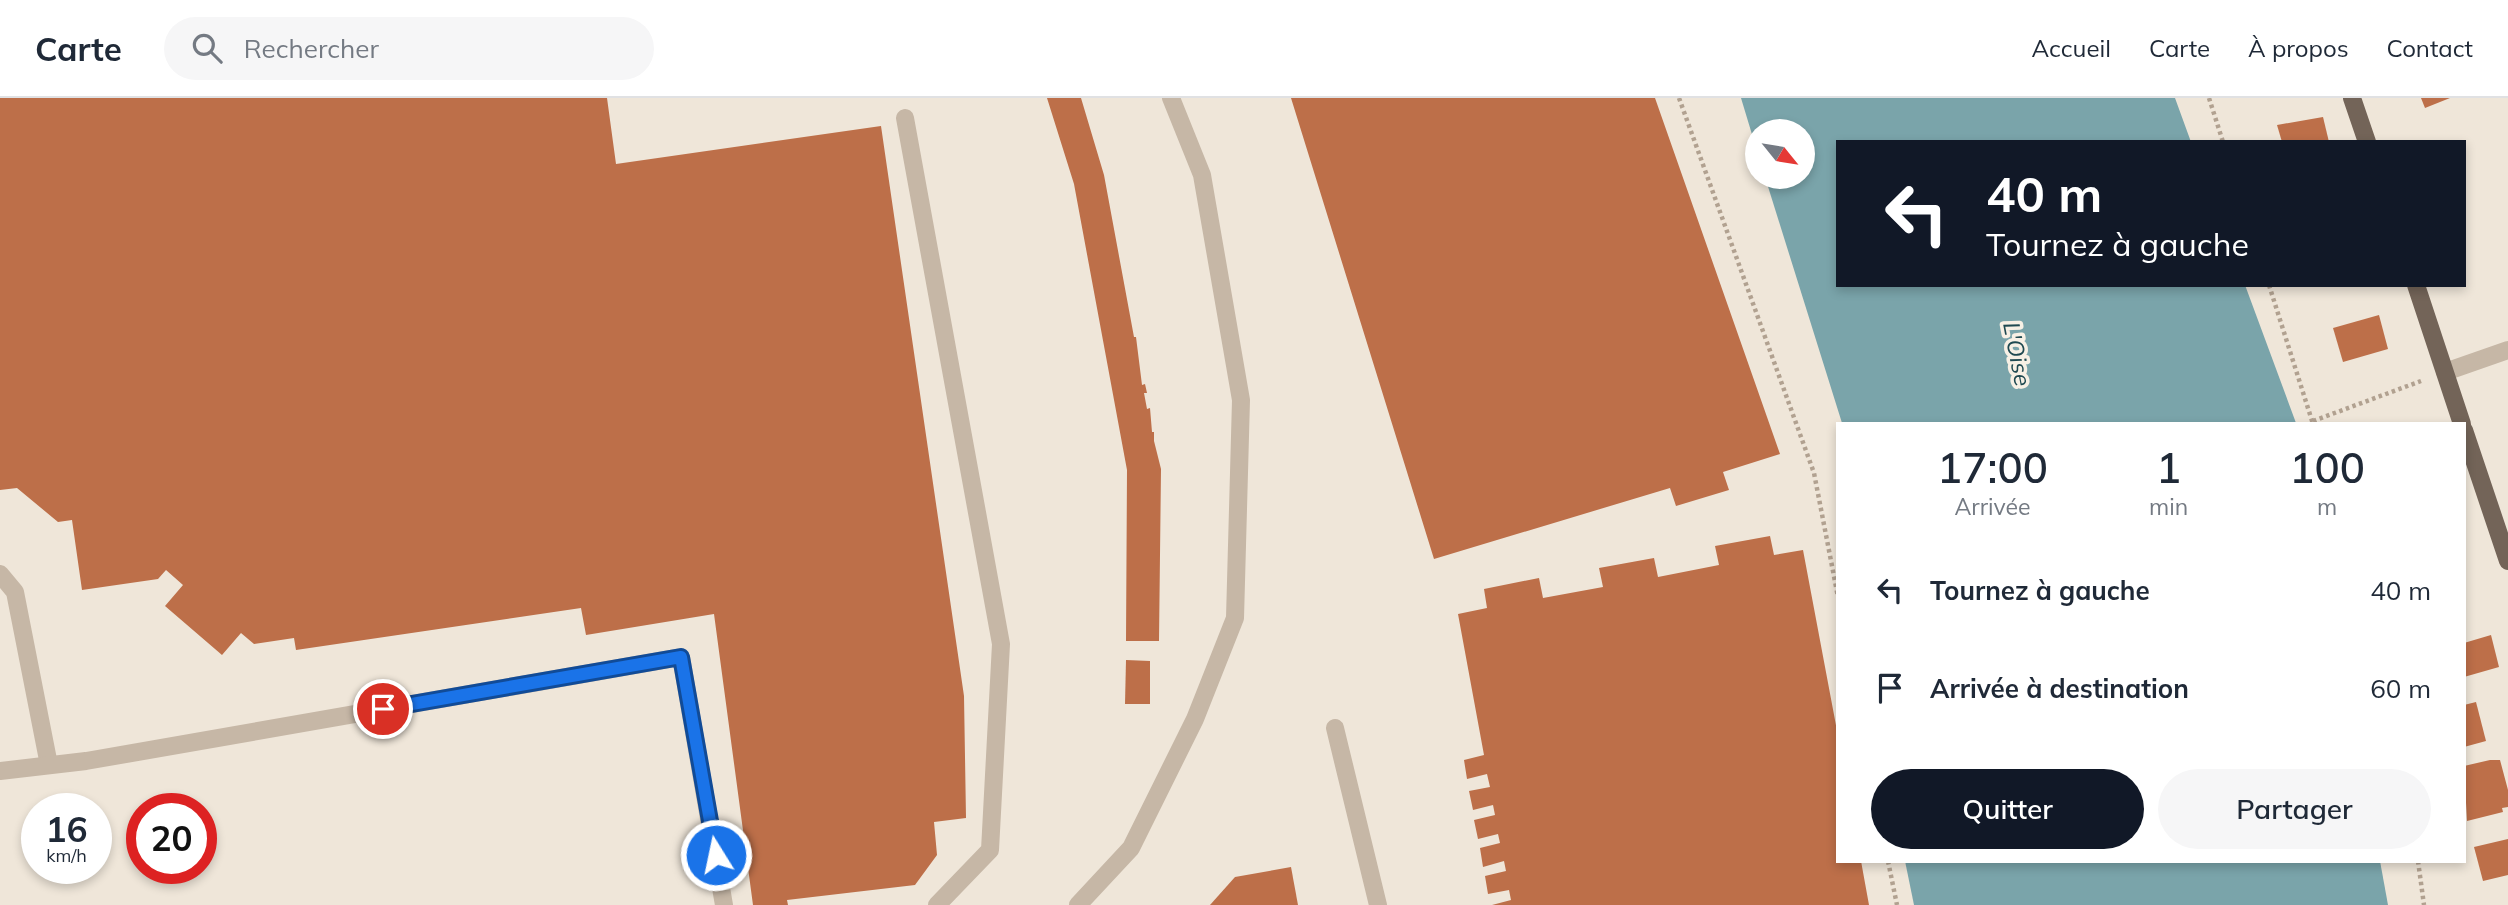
<!DOCTYPE html>
<html lang="fr">
<head>
<meta charset="utf-8">
<style>
	body { margin:0; font-family:Mulish,sans-serif; background:#f6f6f7; color:#1f2937; height:100vh; display:flex; flex-direction:column; font-size:26px; white-space:nowrap }
	* { box-sizing:border-box; margin:0 }
	p { font-size:23px; color:#747a83 }
	.icon { flex:none; width:38px; height:38px; fill:none; stroke:currentColor; stroke-width:2; stroke-linecap:round; stroke-linejoin:round }
	.map { position:relative; flex:1; overflow:hidden }
	.panel { position:absolute; left:1836px; top:324px; width:630px; height:441px; display:flex; flex-direction:column; background:#fff; border-radius:0px; box-shadow:0 4px 10px #0003 }
	.panel>* { flex:none }
	.top-card { position:absolute; left:1836px; top:42px; width:630px; height:147px; border-radius:0px; box-shadow:0 4px 10px #0003; background:#111827; color:#fff; overflow:hidden }
	.needle { width:46px; rotate:120deg }
	.buttons { position:absolute; left:1745px; top:21px; display:grid; gap:14px }
	.buttons a { display:grid; place-items:center; width:70px; height:70px; border-radius:50%; background:#fff; box-shadow:0 4px 10px #0003; font-size:35px }
	.speed { position:absolute; left:21px; top:695px; display:flex; gap:14px; font-size:35px; font-weight:700; text-align:center }
	.speed>* { display:grid; place-content:center; width:91px; height:91px; border-radius:50%; background:#fff; box-shadow:0 4px 10px #0003; line-height:1 }
	.speed small { font-size:18px; font-weight:400 }
	.speed .limit { border:10px solid #d22; background:#fff; color:#111 }
	.pin { position:absolute; display:grid; place-items:center; width:60px; height:60px; color:#fff; margin:-30px; border:4px solid #fff; border-radius:50%; box-shadow:0 2px 7px #0007 }
	.me { position:absolute; width:77px; margin:-38px; rotate:350deg; stroke-linejoin:round; filter:drop-shadow(0 0 5px #0008) }
	.turn { display:flex; align-items:center; gap:24px; height:147px; padding:0 35px; font-size:32px }
	.turn .icon { width:91px; height:91px; stroke-width:2.5 }
	.turn b { display:block; font-size:49px; line-height:60px }
	.eta { display:flex; justify-content:space-evenly; align-items:center; height:119px; text-align:center }
	.eta b { font-size:42px; font-weight:600; line-height:49px }
	.button { display:flex; gap:14px; margin-top:auto; padding:14px 35px }
	.button a { flex:1; height:80px; border-radius:42px; background:#111827; color:#fff; font-size:28px; font-weight:600; line-height:80px; text-align:center }
	.button a+a { background:#f6f6f7; color:#1f2937 }
	ul { padding:0; list-style:none }
	li { display:flex; align-items:center; gap:21px; height:98px; padding:0 35px }
	li div { flex:1 }
	li b { display:block; font-size:26px }
	li em { font-style:normal }
	header { display:flex; align-items:center; gap:42px; box-sizing:border-box; height:98px; padding:0 35px; background:#fff; border-bottom:2px solid #e0e1e3 }
	header strong { font-size:33px }
	nav { display:flex; gap:38px; margin-inline-start:auto; font-size:24px }
	.search { width:490px; height:63px; background:#f6f6f7; display:flex; align-items:center; gap:18px; box-sizing:border-box; padding:0 24px; border-radius:38px; color:#747a83; font-size:26px }
	.map>svg:first-child { display:block }
	.water { fill:#7aa4aa }
	.building { fill:#bd6f49 }
	.lines { fill:none; stroke-linecap:round; stroke-linejoin:round }
	.path { stroke:#b1a190; stroke-width:4.5; stroke-dasharray:3.5 3.5; stroke-linecap:butt }
	.minor { stroke:#c6b7a6; stroke-width:18 }
	.major { stroke:#736458; stroke-width:18 }
	.route-casing { stroke:#114b97; stroke-width:18 }
	.route { stroke:#1a73e8; stroke-width:12 }
	.labels { text-anchor:middle; stroke-width:7; stroke-linejoin:round; paint-order:stroke }
	.water-label { font-size:23px; font-style:italic; fill:#1f4951; stroke:#f7f0e5 }
</style>
</head>
<body>
<header>
<strong>Carte</strong>
<div class="search"><svg class="icon" aria-label="search" viewBox="0 0 24 24"><circle cx="10" cy="10" r="6"/><path d="M15 15l6 6"/></svg>Rechercher</div>
<nav><a>Accueil</a><a>Carte</a><a>À propos</a><a>Contact</a></nav>
</header>
<div class="map">
<svg width="2508" height="807" viewBox="0 0 2508 807">
	<rect width="100%" height="100%" fill="#efe6d9"/>
	<g class="water">
		<path d="M1741 0H2175L2191 44H1838V187H2245L2296 325H1842L1765 79H1802V33H1757V53Z"/>
		<path d="M1905 763H2380L2388 807H1914Z"/>
	</g>
	<g class="building">
		<path d="M0 0H607L616 66 881 28 964 598 966 720 934 724 937 757 915 787 787 802 788 807H753L714 516 586 537 581 510 296 552 294 540 254 546 241 535 222 557 165 508 183 487 166 472 158 481 82 492 72 422 58 424 17 390 0 392Z"/>
		<path d="M1047 0H1081L1104 77 1134 239H1136L1142 287 1145 286 1147 295H1144L1147 311 1150 310 1152 334H1154V343L1161 371 1159 543H1126L1127 372 1074 86Z"/>
		<path d="M1291 0H1655L1780 356 1723 374 1729 392 1676 408 1670 390 1434 461Z"/>
		<path d="M2421 0H2450L2425 10Z"/>
		<path d="M2323 19 2329 44H2282L2277 27Z"/>
		<path d="M2379 217 2388 251 2343 264 2333 230Z"/>
		<path d="M1770 438 1774 457 1803 452 1838 638V763H1861L1869 807H1492L1511 802 1509 792 1488 796 1485 778 1506 773 1504 763 1483 769 1480 750 1500 745 1498 736 1478 741 1474 722 1495 717 1493 707 1473 712 1469 693 1490 689 1487 676 1467 681 1464 662 1484 657 1458 516 1487 510 1484 491 1539 480 1543 500 1603 489 1599 470 1654 460 1658 479 1719 467 1715 448Z"/>
		<path d="M2491 537 2499 569 2464 579V545Z"/>
		<path d="M1126 562 1150 563V606H1125Z"/>
		<path d="M2476 604 2486 643 2464 649V607Z"/>
		<path d="M2490 662H2500L2508 692V709L2502 710 2503 714 2467 723 2464 668Z"/>
		<path d="M2508 741V777L2483 783 2474 749Z"/>
		<path d="M1291 769 1298 807H1210L1235 779Z"/>
	</g>
	<g class="lines">
		<g class="path">
			<path d="M1679 0 1814 375 1838 499"/>
			<path d="M2209 0 2223 44"/>
			<path d="M2269 187 2313 326"/>
			<path d="M2313 323 2421 283"/>
			<path d="M1888 763 1897 807"/>
			<path d="M2418 763 2424 807"/>
		</g>
		<g class="minor">
			<path d="M905 20 1001 546 990 752 937 807"/>
			<path d="M2445 274 2508 252"/>
			<path d="M0 476 15 494 49 667"/>
			<path d="M1335 630 1378 807"/>
			<path d="M0 673 86 663 681 559 724 807"/>
			<path d="M1078 807 1131 750 1195 621 1235 520 1241 302 1202 77 1171 0"/>
		</g>
		<g class="major">
			<path d="M2352 0 2367 44"/>
			<path d="M2416 187 2462 326"/>
			<path d="M2464 332 2508 463"/>
		</g>
	</g>
	<g class="lines">
		<g class="route-casing">
			<path id="route" d="M383 611 681 559 716 757"/>
		</g>
		<use href="#route" class="route"/>
	</g>
	<g class="labels">
		<g class="water-label">
			<text transform="translate(2017 256) rotate(79)" y="8">L'Oise</text>
		</g>
	</g>
</svg>
<div class="buttons">
<a><svg class="needle" viewBox="-14 -14 28 28"><path d="M0-13l5 13h-10z" fill="#e53935"/><path d="M0 13l5-13h-10z" fill="#747a83"/></svg></a>
</div>
<div class="speed"><div>16<small>km/h</small></div><div class="limit">20</div></div>
<div class="pin" style="left:383px;top:611px;background:#d93025"><svg class="icon" aria-label="arrive" viewBox="0 0 24 24"><path d="M6 21V4h12l-3 4 3 4H6"/></svg></div>
<svg class="me" style="left:716px;top:757px" viewBox="-20 -20 40 40"><circle r="17" fill="#1a73e8" stroke="#fff" stroke-width="3"/><path d="M0-11L8 9 0 5-8 9z" fill="#fff"/></svg>
<div class="top-card">
<div class="turn"><svg class="icon" aria-label="left" viewBox="0 0 24 24"><path d="M17 20v-9H6M10 6l-5 5 5 5"/></svg><div><b>40 m</b>Tournez à gauche</div></div>
</div>
<section class="panel">
<div class="eta">
<div><b>17:00</b><p>Arrivée</p></div>
<div><b>1</b><p>min</p></div>
<div><b>100</b><p>m</p></div>
</div>
<ul>
<li><svg class="icon" aria-label="left" viewBox="0 0 24 24"><path d="M17 20v-9H6M10 6l-5 5 5 5"/></svg><div><b>Tournez à gauche</b></div><em>40 m</em></li>
<li><svg class="icon" aria-label="arrive" viewBox="0 0 24 24"><path d="M6 21V4h12l-3 4 3 4H6"/></svg><div><b>Arrivée à destination</b></div><em>60 m</em></li>
</ul>
<div class="button"><a>Quitter</a><a>Partager</a></div>
</section>
</div>
</body>
</html>
